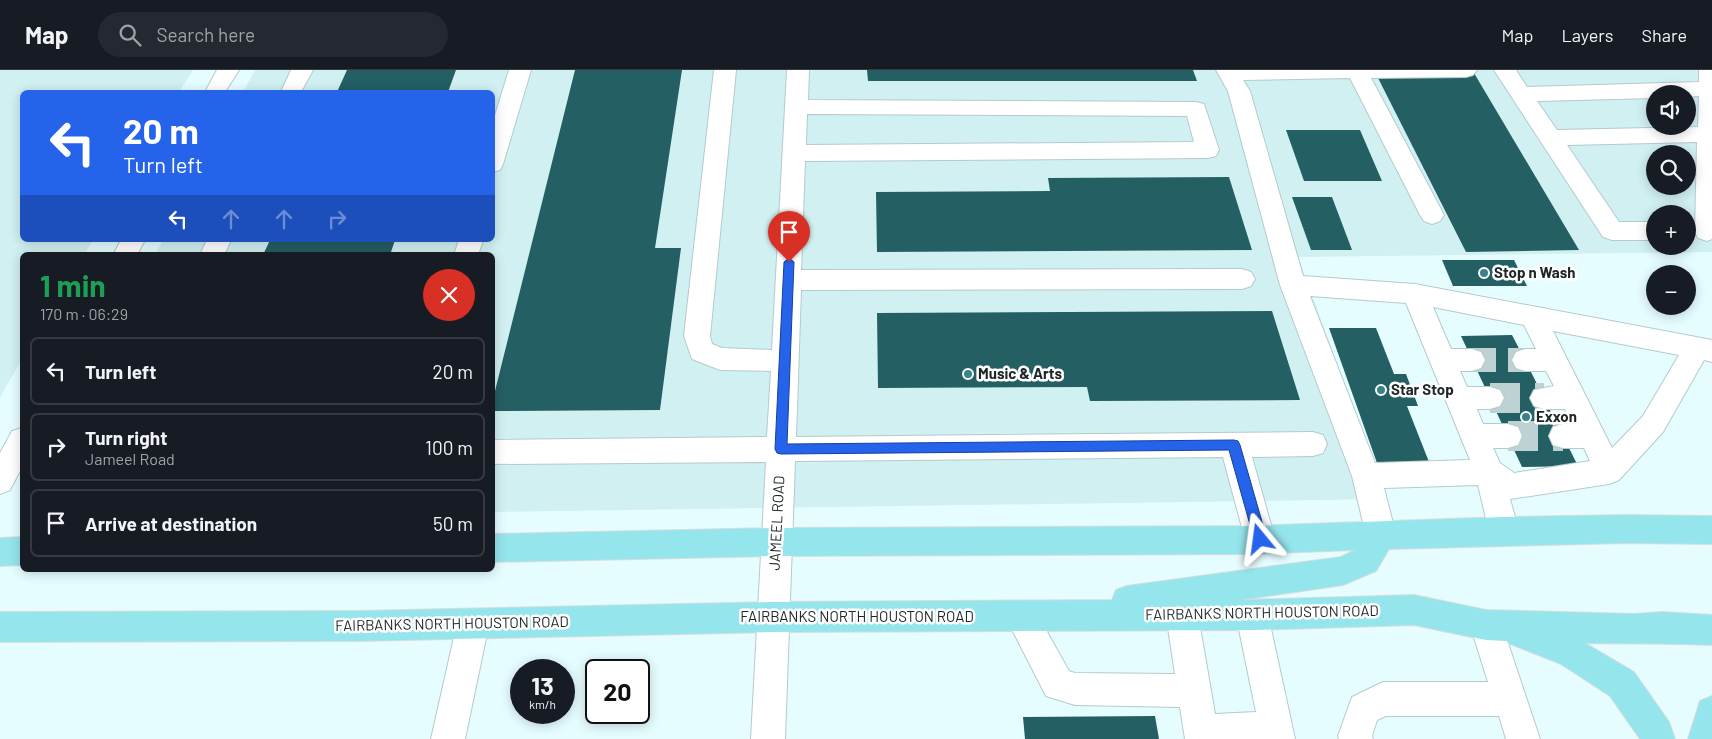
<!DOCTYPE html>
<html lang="en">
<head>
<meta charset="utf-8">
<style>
	body { margin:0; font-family:Barlow,sans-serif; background:#242831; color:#f1f3f6; height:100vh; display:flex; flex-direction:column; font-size:19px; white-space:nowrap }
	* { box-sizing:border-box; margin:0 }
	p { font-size:16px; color:#9ea1a6 }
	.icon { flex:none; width:28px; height:28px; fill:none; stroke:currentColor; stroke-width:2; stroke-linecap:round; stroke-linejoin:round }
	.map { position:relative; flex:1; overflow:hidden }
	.details { position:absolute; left:20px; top:182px; width:475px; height:320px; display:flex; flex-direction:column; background:#171b24; border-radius:8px; box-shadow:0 2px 12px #0003 }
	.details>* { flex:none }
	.banner { position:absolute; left:20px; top:20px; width:475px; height:152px; border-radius:8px; box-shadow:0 2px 12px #0003; background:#2563eb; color:#fff; overflow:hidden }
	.controls { position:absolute; left:1646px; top:15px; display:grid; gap:10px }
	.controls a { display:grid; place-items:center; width:50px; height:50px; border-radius:50%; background:#171b24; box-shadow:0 2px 12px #0003; font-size:25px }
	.speed { position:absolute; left:510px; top:589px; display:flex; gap:10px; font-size:25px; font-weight:700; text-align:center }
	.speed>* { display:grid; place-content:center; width:65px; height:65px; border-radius:50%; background:#171b24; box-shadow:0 2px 12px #0003; line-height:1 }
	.speed small { font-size:12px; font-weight:400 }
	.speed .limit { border:2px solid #111; border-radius:8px; background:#fff; color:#111 }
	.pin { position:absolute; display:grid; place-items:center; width:42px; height:42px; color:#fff; margin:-51px -21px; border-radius:50% 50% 50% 0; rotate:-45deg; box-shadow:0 0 5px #0007 }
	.pin .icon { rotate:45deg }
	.me { position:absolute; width:55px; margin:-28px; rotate:344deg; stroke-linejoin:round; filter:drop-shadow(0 0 4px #0008) }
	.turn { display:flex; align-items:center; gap:18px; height:105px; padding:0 20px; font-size:22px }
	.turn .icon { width:65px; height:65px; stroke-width:2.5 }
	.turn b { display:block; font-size:35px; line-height:42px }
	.lanes { display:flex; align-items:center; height:48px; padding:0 20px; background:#0003; justify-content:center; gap:25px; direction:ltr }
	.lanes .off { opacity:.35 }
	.round { display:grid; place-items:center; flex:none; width:52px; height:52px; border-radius:26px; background:#242831 }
	.summary { display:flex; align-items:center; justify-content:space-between; height:85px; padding:0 20px }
	h1 { font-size:30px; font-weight:700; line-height:38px; color:#1e9e55 }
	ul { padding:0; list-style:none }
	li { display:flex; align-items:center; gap:15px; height:68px; margin:0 10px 8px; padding:0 10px; border:2px solid #363941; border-radius:8px }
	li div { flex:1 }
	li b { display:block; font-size:19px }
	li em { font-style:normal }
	header { display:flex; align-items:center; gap:30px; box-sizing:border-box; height:70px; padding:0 25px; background:#171b24; border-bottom:1px solid #363941 }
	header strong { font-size:24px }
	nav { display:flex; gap:28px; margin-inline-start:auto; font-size:18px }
	.search { width:350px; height:45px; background:#242831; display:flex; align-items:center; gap:12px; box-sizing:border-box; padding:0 18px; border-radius:28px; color:#9ea1a6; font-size:19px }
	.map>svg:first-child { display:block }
	.built { fill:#d1f0f2; fill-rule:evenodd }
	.building { fill:#245f64 }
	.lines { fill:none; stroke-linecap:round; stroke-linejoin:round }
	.minor-tunnel-far1 { stroke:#bed2d4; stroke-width:24; stroke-dasharray:24 12; stroke-linecap:butt }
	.minor-tunnel { stroke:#bed2d4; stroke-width:30; stroke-dasharray:30 15; stroke-linecap:butt }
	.minor-casing { stroke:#b4cacc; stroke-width:2 }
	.major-casing { stroke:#dbdcdc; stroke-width:2 }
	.minor { fill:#fff; fill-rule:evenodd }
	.major { fill:#95e5ec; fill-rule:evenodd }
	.route { fill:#2563eb; stroke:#184099 }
	.poi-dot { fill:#3a8289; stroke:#fff; stroke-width:2 }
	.labels { text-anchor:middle; stroke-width:5; stroke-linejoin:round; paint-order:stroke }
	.poi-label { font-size:15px; font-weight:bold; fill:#1d2526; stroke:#fff; text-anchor:start }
	.street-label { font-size:15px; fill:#1d2526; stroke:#fff }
</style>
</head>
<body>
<header>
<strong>Map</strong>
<div class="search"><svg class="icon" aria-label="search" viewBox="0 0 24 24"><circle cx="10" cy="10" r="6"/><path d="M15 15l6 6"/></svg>Search here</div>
<nav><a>Map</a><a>Layers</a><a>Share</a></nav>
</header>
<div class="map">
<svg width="1712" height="669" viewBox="0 0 1712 669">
	<rect width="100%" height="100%" fill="#e6fdff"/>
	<g class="built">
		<path d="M0 0H193L179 22H22V170H93L84 185H22V289L0 327Z"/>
		<path d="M255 0H1712V182L1298 187 1387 429 493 442 492 185H155L163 170H492V22H243ZM1655 24H1688V56H1655ZM1655 84H1688V116H1655ZM1655 144H1688V176H1655Z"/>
	</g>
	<g class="building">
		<path d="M347 0H456L448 22H337Z"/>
		<path d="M575 0H682L655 178H681L660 340 492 341V333Z"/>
		<path d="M867 0H1193L1197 11H868Z"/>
		<path d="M1474 3 1579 180 1466 182 1376 4Z"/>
		<path d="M1286 60H1360L1382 111H1304Z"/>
		<path d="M1229 107 1252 180 877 182 876 122 1050 121 1048 108Z"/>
		<path d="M1292 127H1332L1352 180H1311Z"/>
		<path d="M270 170H395L390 185H263Z"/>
		<path d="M1442 190H1514L1527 216H1453Z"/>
		<path d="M1272 241 1300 330 1090 331 1087 317 878 318 877 243Z"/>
		<path d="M1329 258H1376L1394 304H1406L1418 336H1407L1429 392 1377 393Z"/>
		<path d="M1512 265 1525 290 1578 396 1522 397 1461 266Z"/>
		<path d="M1155 646 1159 669H1025L1023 647Z"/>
	</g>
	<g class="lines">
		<path class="minor-tunnel-far1" d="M1472 290H1525"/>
		<g class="minor-tunnel">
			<path d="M1490 328H1544"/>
			<path d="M1508 366H1563"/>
		</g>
		<g class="minor-casing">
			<g id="minor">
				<path d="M217 0H239L225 22H205Z"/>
				<path d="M291 0H313L301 22H281Z"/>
				<path d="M509 0H531L503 94 500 100 492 102V55Z"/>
				<path d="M714 0H736L710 266 712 274 722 278 772 280 787 0H809L808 30 1196 32 1204 34 1219 80 1216 86 1208 88 805 91 801 200 1242 199 1251 202 1255 209 1251 216 1242 219 801 220 796 367 1313 362 1323 365 1327 374 1323 383 1313 386 1252 387 1275 469 1271 479 1260 483 1249 479 1245 469 1223 387 795 391 785 669H751L766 392 492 394V370L767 367 771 301 720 300 692 289 684 266ZM807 44 1187 46 1194 72 806 75Z"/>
				<path d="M1216 0H1477L1473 5 1466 7 1371 8 1444 145 1440 151 1432 154 1424 151 1420 145 1350 8 1243 10 1250 21 1303 206 1415 214 1712 270V292L1704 290 1663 362 1619 410 1609 414 1510 429 1519 461 1515 471 1504 475 1493 471 1489 461 1478 415 1384 418 1396 465 1392 475 1381 479 1370 475 1366 465 1352 406 1280 215 1228 21ZM1310 226 1406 233 1470 390 1375 393ZM1433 237 1524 255 1536 279H1525L1516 282 1512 290 1516 298 1525 301H1546L1554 316 1534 320 1530 328 1534 336 1544 339H1565L1572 354H1563L1553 357 1549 366 1553 375 1563 378H1584L1590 391 1514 403 1500 393 1493 378H1508L1518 375 1522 366 1518 357 1508 354H1483L1477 339H1490L1500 336 1504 328 1500 320 1490 317H1467L1460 301H1472L1481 298 1485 290 1481 282 1472 279H1451ZM1553 261 1679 285 1643 346 1612 378Z"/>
				<path d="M1494 0H1516L1527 17 1699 12V0H1712V169L1707 171 1698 168 1695 162 1697 72 1567 75 1619 152H1655V170H1612L1603 167ZM1655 24H1688V27L1699 26 1698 57 1557 60 1537 31 1655 28Z"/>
				<path d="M121 170H145L137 185H113Z"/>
				<path d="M207 170H231L224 185H200Z"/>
				<path d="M459 170H483L478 185H454Z"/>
				<path d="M22 358V397L10 420 0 424V383L12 361Z"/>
				<path d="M1182 530 1193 534 1198 545 1215 644 1256 642 1236 545 1241 534 1252 530 1263 534 1268 545 1295 669H1185L1180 637 1075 635 1046 626 1005 546 1010 535 1021 531 1032 535 1069 601 1075 603 1175 604 1166 545 1171 534Z"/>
				<path d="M473 539 484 543 489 554 465 669H431L457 554 462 543Z"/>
				<path d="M1486 540 1497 544 1502 555 1540 669H1506L1499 646H1386L1377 650 1372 666 1373 669H1339L1338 666 1352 627 1383 612H1488L1470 555 1475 544Z"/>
			</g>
		</g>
		<g class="major-casing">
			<g id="major">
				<path d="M1626 445 1712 446V474L1626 473 1389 479 1376 501 1343 515 1240 530 1414 525 1486 540 1635 544 1662 542 1712 545V575C1670 573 1628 574 1585 573L1634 602 1669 652 1675 669H1640L1610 626 1561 594 1508 573 1507 571 1486 570 1414 555 1252 560 773 562 357 571 0 572V542L357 541 773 532 1112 530 1116 520 1127 516 1341 487 1355 480 1252 484 776 486 492 492V464L776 458 1252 456 1504 447Z"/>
				<path d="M22 467V495L0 496V468Z"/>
				<path d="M1712 626V669H1688L1700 631Z"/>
			</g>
		</g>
		<use href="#minor" class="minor"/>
		<use href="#major" class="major"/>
	</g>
	<path class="route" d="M789 188 794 192 787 374 1234 370 1238 371 1240 375 1267 469 1265 473 1260 475 1256 473 1254 469 1229 380 781 384 777 383 775 379 784 192Z"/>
	<g class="poi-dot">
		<circle cx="1484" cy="203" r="5"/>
		<circle cx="968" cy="304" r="5"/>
		<circle cx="1381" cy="320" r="5"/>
		<circle cx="1526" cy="347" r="5"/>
	</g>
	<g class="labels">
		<g class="poi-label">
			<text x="1494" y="208">Stop n Wash</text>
			<text x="978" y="309">Music &amp; Arts</text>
			<text x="1391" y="325">Star Stop</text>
			<text x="1536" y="352">Exxon</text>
		</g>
		<g class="street-label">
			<text transform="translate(777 453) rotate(-87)" y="5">JAMEEL ROAD</text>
			<text transform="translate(1262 543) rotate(-1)" y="5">FAIRBANKS NORTH HOUSTON ROAD</text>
			<text x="857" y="552">FAIRBANKS NORTH HOUSTON ROAD</text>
			<text transform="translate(452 554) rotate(-1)" y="5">FAIRBANKS NORTH HOUSTON ROAD</text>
		</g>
	</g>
</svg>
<div class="controls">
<a><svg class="icon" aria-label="sound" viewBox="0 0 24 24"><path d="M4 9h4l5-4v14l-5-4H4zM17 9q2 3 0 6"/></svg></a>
<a><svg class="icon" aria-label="search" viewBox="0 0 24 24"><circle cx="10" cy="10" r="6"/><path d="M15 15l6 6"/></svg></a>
<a>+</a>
<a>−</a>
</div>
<div class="speed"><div>13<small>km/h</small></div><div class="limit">20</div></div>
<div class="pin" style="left:789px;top:192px;background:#d93025"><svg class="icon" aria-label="arrive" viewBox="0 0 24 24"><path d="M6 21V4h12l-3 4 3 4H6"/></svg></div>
<svg class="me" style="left:1260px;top:469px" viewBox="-20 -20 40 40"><path d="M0-17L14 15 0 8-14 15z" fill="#2563eb" stroke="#fff" stroke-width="4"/></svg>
<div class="banner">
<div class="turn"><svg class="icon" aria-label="left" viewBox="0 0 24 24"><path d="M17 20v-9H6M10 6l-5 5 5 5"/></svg><div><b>20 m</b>Turn left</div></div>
<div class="lanes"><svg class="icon" aria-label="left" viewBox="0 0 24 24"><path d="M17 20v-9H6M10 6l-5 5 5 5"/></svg><svg class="icon off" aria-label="ahead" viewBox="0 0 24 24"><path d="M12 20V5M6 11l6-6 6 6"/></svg><svg class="icon off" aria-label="ahead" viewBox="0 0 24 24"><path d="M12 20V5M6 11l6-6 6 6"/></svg><svg class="icon off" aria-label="right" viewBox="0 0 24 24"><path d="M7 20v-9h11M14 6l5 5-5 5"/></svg></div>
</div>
<section class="details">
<div class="summary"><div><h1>1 min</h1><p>170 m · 06:29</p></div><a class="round" style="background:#d93025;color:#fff"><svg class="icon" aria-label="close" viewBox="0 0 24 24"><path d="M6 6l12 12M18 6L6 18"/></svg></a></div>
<ul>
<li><svg class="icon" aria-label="left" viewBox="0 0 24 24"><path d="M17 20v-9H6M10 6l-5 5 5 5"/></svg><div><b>Turn left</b></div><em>20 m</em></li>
<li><svg class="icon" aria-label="right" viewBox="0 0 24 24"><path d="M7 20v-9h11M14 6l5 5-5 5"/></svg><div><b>Turn right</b><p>Jameel Road</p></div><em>100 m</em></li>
<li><svg class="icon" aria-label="arrive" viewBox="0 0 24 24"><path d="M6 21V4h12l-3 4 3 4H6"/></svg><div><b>Arrive at destination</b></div><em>50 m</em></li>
</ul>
</section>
</div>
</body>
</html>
